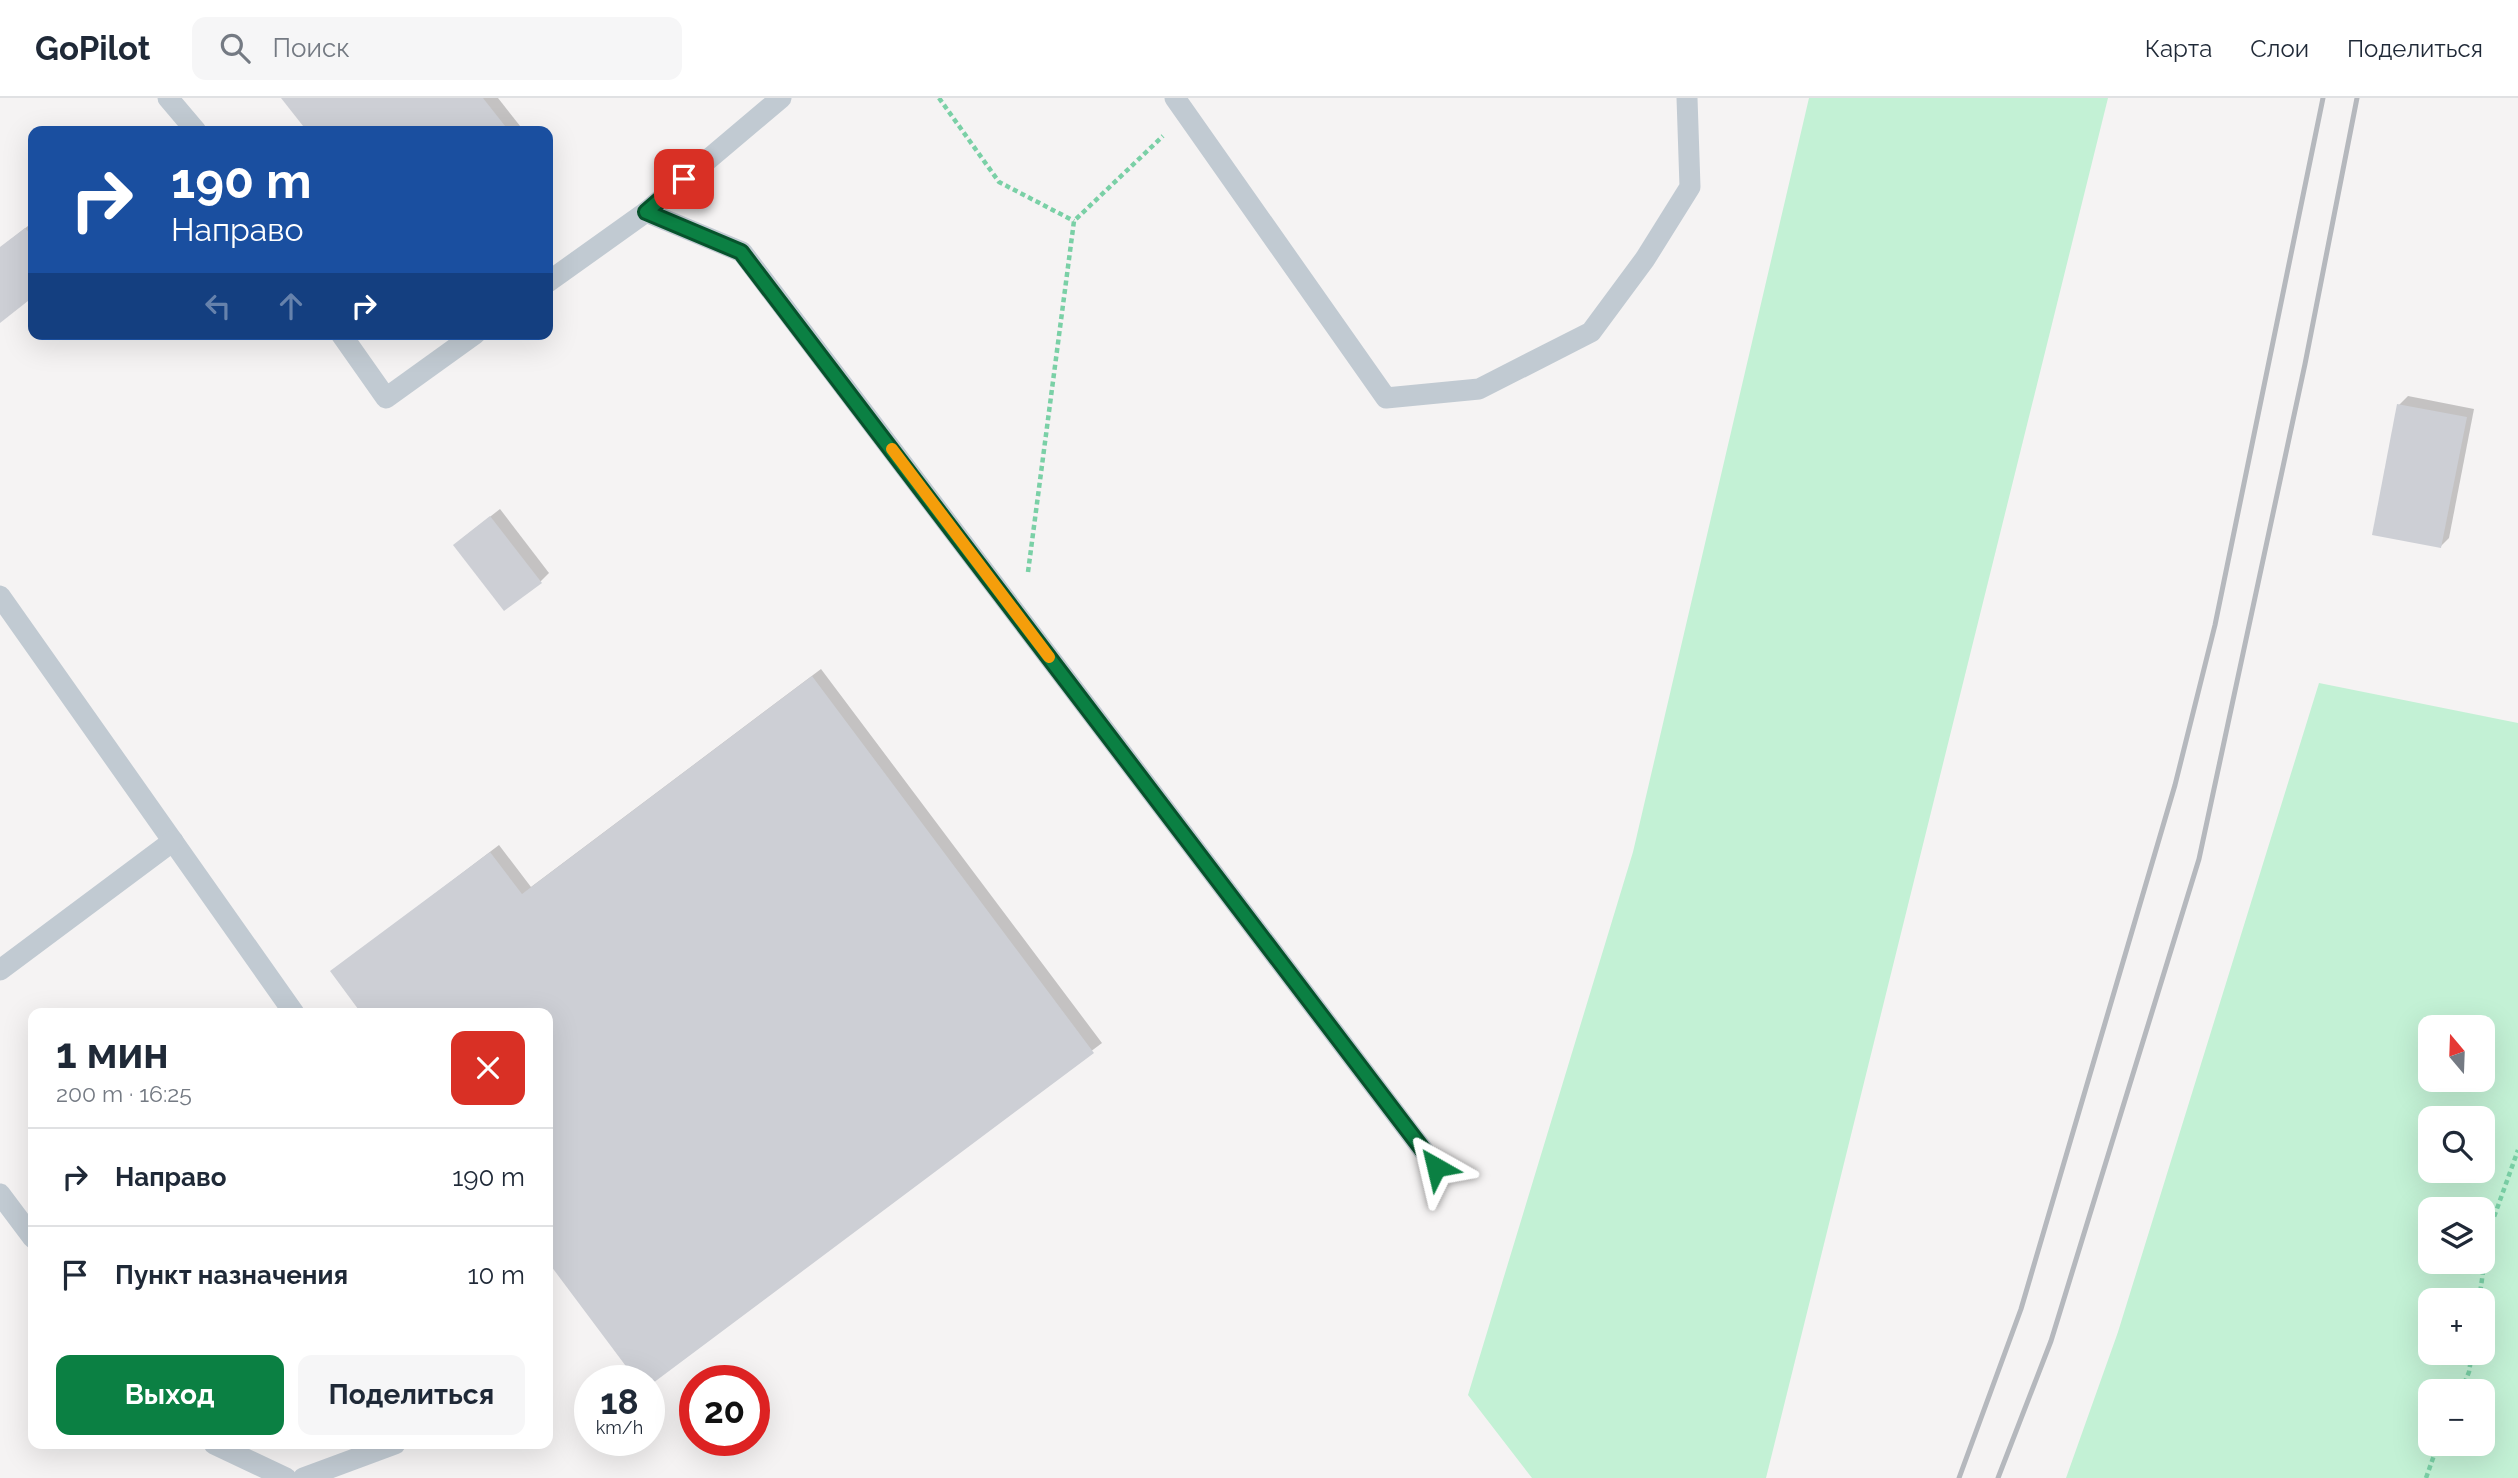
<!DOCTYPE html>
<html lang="ru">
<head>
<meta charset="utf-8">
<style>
	body { margin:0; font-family:Raleway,sans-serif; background:#f6f6f7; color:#1f2937; height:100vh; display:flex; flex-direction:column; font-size:26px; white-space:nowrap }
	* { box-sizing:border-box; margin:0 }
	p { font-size:23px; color:#747a83 }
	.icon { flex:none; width:38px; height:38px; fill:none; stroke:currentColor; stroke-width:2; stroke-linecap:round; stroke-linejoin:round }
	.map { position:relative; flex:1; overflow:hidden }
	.drawer { position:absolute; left:28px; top:910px; width:525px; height:441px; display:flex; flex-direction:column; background:#fff; border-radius:14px; box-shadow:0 7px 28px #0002 }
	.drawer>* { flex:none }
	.guide { position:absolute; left:28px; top:28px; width:525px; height:214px; border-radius:14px; box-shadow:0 7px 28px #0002; background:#1a4fa0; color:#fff; overflow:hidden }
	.needle { width:46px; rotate:341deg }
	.tools { position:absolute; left:2418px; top:917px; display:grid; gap:14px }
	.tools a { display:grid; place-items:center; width:77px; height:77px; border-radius:14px; background:#fff; box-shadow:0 7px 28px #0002; font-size:35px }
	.speed { position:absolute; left:574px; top:1267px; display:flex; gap:14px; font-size:35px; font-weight:700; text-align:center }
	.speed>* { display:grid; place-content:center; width:91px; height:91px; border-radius:50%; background:#fff; box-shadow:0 7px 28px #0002; line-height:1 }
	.speed small { font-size:18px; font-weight:400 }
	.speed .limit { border:10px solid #d22; background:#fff; color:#111 }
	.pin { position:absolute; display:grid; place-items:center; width:60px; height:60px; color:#fff; margin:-30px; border-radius:14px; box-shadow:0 4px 10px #0006 }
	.me { position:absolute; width:77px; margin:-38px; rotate:323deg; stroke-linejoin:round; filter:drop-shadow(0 0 5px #0008) }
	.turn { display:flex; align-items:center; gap:24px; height:147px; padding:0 28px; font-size:32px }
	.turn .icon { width:91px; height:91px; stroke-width:2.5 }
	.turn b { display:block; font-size:49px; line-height:60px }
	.lanes { display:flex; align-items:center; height:66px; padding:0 28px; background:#0003; justify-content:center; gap:35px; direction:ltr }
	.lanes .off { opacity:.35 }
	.round { display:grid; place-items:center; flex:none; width:74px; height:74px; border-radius:14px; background:#f6f6f7 }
	.summary { display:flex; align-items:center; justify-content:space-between; height:119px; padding:0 28px }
	h1 { font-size:42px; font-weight:700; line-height:52px }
	.button { display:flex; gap:14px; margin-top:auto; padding:14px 28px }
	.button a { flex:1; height:80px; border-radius:14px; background:#0b8043; color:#fff; font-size:28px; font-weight:700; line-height:80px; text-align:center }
	.button a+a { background:#f6f6f7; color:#1f2937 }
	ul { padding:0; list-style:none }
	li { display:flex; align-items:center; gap:21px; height:98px; padding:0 28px; border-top:2px solid #e0e1e3 }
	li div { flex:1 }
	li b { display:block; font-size:26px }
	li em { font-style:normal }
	header { display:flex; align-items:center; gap:42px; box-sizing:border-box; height:98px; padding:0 35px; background:#fff; border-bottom:2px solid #e0e1e3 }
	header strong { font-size:33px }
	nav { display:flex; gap:38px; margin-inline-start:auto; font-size:24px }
	.search { width:490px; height:63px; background:#f6f6f7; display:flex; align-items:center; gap:18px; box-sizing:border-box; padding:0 24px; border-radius:14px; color:#747a83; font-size:26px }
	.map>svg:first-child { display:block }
	.green { fill:#c3f1d5; fill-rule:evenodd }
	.shadow { fill:#0003 }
	.building { fill:#cdcfd5 }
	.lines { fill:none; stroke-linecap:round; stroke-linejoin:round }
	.path { stroke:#7ad0a6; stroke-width:4.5; stroke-dasharray:5 3.5; stroke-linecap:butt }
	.service { stroke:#c1cad2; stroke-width:21 }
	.rail { stroke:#b5b8bd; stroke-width:5 }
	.route-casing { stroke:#07532c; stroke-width:18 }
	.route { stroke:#0b8043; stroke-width:12 }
	.slow { stroke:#f59e0b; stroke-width:12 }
</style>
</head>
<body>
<header>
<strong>GoPilot</strong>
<div class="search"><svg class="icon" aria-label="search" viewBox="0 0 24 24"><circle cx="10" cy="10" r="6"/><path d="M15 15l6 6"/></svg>Поиск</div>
<nav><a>Карта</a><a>Слои</a><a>Поделиться</a></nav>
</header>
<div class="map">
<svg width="2518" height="1380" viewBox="0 0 2518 1380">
	<rect width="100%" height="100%" fill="#f5f3f3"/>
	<g class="green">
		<path d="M1809 0H2108L1766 1380H1532L1468 1297 1633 754Z"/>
		<path d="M2319 585 2518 625V1380H2066L2118 1234ZM2431 929H2483V982H2431ZM2431 1020H2483V1073H2431ZM2431 1111H2483V1164H2431ZM2431 1202H2483V1255H2431ZM2431 1293H2483V1346H2431Z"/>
	</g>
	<g class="shadow">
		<path d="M284 0H498L524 33H309Z"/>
		<path d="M33 124V197L0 223V150Z"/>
		<path d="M2408 298 2474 311 2449 440 2441 448 2399 307Z"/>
		<path d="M500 411 549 475 540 484 464 439Z"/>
		<path d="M821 571 1102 945 649 1286V1283H639L548 1161V915H363L332 874 499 747 531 789Z"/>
	</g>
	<g class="building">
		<path d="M281 0H483L509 33H307Z"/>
		<path d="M25 130 33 139V199L0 225V149Z"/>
		<path d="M2397 306 2467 319 2441 450 2372 437Z"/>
		<path d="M490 418 542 485 504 513 453 447Z"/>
		<path d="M812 578 1094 955 649 1288V1283H637L548 1164V915H361L330 873 490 754 522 796Z"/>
	</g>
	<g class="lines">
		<g class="path">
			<path d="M939 0 999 84 1074 123"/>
			<path d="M1028 474 1074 123 1163 38"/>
			<path d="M2479 1202 2489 1133 2518 1052"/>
			<path d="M2461 1293 2469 1274 2472 1255"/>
			<path d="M2426 1380 2438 1346"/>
		</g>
		<g class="service">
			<path d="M168 0 196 33"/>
			<path d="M1175 0 1386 300 1479 291 1591 234 1645 161 1690 89 1687 0"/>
			<path d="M646 114 742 154 1436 1069"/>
			<path d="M548 184 646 114 781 0"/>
			<path d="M341 236 386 300 475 236"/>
			<path d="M0 498 294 915"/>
			<path d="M0 872 173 743"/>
			<path d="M0 1096 33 1140"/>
			<path d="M214 1346 286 1380"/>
			<path d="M303 1380 395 1346"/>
		</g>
		<g class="rail">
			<path d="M1959 1380 2021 1211 2175 687 2215 527 2323 0"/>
			<path d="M1998 1380 2051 1243 2199 761 2305 266 2357 0"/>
		</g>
	</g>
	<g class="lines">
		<g class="route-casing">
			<path id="route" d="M684 81 646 114 741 154 1436 1069"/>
		</g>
		<use href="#route" class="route"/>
		<path class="slow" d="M892 351 1049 559"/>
	</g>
</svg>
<div class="tools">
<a><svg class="needle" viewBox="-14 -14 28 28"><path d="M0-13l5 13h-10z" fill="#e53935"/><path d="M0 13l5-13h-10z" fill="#747a83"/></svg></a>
<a><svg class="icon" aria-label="search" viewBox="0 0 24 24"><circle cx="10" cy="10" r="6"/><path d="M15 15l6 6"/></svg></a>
<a><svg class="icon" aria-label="layers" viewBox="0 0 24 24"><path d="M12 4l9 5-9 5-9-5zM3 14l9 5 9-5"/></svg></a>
<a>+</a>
<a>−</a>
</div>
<div class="speed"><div>18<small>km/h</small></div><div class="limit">20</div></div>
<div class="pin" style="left:684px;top:81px;background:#d93025"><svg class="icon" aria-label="arrive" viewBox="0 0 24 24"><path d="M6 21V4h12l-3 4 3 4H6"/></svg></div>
<svg class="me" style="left:1436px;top:1069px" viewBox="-20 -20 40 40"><path d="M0-17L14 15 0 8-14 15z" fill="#0b8043" stroke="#fff" stroke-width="4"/></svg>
<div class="guide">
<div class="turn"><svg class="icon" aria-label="right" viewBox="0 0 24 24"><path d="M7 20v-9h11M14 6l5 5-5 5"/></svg><div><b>190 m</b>Направо</div></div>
<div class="lanes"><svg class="icon off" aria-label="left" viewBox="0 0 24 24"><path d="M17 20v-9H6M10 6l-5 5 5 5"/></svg><svg class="icon off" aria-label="ahead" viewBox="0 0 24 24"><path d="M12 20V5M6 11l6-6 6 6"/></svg><svg class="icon" aria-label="right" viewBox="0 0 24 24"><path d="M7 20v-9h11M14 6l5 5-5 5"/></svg></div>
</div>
<section class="drawer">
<div class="summary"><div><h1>1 мин</h1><p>200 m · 16:25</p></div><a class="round" style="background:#d93025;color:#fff"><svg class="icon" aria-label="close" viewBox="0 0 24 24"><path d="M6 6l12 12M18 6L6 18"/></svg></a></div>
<ul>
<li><svg class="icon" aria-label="right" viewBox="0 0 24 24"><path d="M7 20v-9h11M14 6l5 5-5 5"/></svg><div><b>Направо</b></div><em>190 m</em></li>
<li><svg class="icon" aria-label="arrive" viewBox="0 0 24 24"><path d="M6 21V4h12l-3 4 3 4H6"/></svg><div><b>Пункт назначения</b></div><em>10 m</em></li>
</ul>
<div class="button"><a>Выход</a><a>Поделиться</a></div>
</section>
</div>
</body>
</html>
